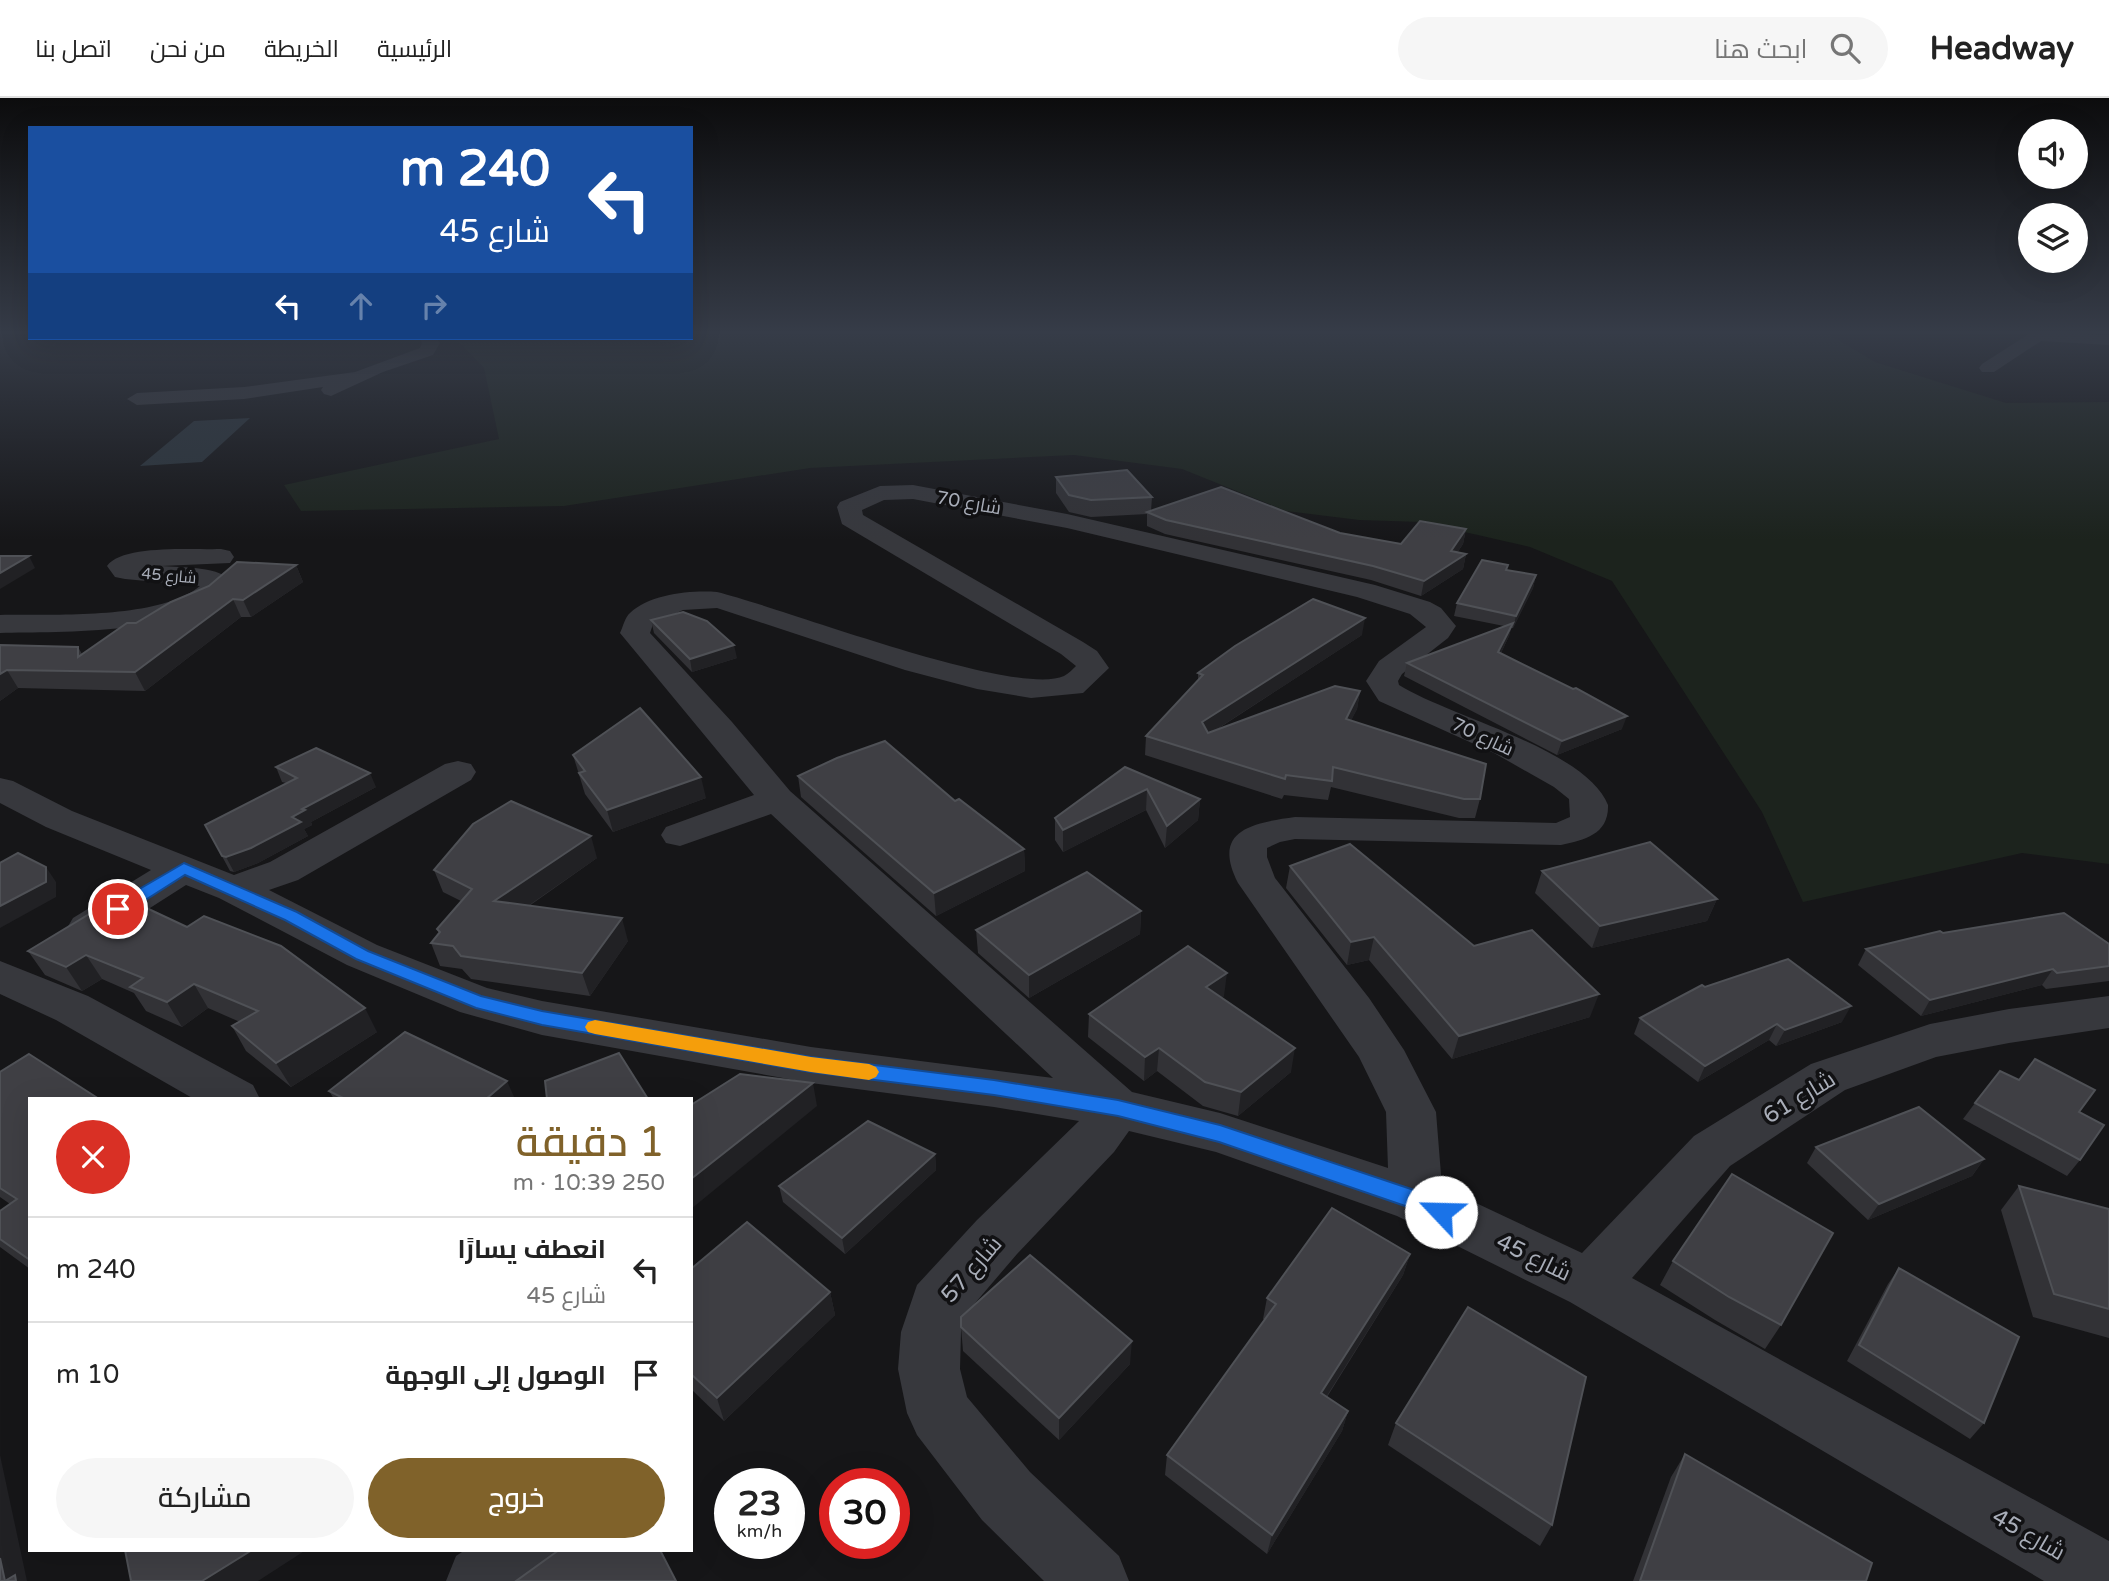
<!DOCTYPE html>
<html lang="ar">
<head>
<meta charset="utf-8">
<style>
	body { margin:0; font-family:"Varela Round",Cairo,sans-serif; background:#f6f6f6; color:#222; direction:rtl; height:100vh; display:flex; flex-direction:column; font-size:26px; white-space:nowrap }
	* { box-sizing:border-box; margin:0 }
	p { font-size:23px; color:#767676 }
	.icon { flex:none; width:38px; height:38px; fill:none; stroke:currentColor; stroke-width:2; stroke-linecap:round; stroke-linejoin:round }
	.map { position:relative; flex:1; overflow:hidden; direction:ltr }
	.details { position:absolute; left:28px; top:999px; width:665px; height:455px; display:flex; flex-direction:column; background:#fff; border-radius:0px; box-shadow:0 7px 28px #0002; direction:rtl }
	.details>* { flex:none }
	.guide { position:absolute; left:28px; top:28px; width:665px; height:214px; border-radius:0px; box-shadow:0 7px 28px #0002; direction:rtl; background:#1a4fa0; color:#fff; overflow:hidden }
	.controls { position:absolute; left:2018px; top:21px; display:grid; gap:14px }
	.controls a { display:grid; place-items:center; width:70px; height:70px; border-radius:50%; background:#fff; box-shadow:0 7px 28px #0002; font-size:35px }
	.speed { position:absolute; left:714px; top:1370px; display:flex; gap:14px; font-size:35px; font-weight:700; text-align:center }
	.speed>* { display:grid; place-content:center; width:91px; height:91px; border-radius:50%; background:#fff; box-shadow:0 7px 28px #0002; line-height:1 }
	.speed small { font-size:18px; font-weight:400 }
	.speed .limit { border:10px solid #d22; background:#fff; color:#111 }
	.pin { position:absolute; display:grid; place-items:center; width:60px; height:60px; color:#fff; margin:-30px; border:4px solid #fff; border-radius:50%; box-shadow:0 2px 7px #0007 }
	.me { position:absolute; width:77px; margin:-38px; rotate:294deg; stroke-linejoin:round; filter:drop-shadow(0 0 5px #0008) }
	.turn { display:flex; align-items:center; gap:24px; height:147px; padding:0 28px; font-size:32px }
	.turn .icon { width:91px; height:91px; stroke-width:2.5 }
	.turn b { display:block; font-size:49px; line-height:60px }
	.lanes { display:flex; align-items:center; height:66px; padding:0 28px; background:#0003; justify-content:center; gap:35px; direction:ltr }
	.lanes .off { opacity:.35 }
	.round { display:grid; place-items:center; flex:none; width:74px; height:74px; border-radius:37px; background:#f6f6f6 }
	.overview { display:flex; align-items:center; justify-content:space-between; height:119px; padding:0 28px }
	h1 { font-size:42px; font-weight:600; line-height:52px; color:#80622a }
	.action { display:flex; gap:14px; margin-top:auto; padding:14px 28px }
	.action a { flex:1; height:80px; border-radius:42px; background:#80622a; color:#fff; font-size:28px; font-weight:600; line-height:80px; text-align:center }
	.action a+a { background:#f6f6f6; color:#222 }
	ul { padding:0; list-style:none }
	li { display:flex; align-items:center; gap:21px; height:105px; padding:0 28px; border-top:2px solid #e0e0e0 }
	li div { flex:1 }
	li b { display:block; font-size:26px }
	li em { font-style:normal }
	header { display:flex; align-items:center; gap:42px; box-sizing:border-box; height:98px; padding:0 35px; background:#fff; border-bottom:2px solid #e0e0e0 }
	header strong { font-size:33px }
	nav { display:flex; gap:38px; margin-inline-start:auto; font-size:24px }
	.search { width:490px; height:63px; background:#f6f6f6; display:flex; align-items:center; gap:18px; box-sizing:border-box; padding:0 24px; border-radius:38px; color:#767676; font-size:26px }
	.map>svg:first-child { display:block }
	.green { fill:#1c231d }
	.water { fill:#2c353c }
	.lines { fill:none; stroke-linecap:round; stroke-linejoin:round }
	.minor { fill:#37383d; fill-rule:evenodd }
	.wall { fill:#323236 }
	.shaded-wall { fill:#212124 }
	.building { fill:#3f3f44; stroke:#4f5156; stroke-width:2 }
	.route { fill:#1a73e8; stroke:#114b97; stroke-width:2 }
	.slow { fill:#f59e0b }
	.labels { text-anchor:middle; stroke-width:7; stroke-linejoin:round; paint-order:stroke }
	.far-street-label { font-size:16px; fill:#a8adb8; stroke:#111113 }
	.street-label { font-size:19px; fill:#a8adb8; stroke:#111113 }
	.near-street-label { font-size:23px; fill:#a8adb8; stroke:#111113 }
</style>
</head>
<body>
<header>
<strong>Headway</strong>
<div class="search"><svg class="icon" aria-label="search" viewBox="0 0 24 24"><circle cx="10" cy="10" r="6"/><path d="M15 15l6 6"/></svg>ابحث هنا</div>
<nav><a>الرئيسية</a><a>الخريطة</a><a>من نحن</a><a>اتصل بنا</a></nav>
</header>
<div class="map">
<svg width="2109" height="1483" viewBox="0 0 2109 1483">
	<rect width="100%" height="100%" fill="#161618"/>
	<path class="green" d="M691 234H1825L1875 264 2006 305 2109 304V766L2022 755 1803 804 1762 714 1612 483 1530 449 1421 424 1359 422 1286 413 1182 371 1074 357 810 370 564 408 301 413 284 387 499 341 484 270 455 240H691Z"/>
	<path class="water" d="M250 320 202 364 140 368 194 323Z"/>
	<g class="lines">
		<g class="minor">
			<path d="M2032 234 2109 237V247L2041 243 1994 274H1982L1979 270 1982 266Z"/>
			<path d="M419 240H436L440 245 433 257 383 274 331 298 324 296 321 292 323 289 244 301 137 307 127 301 137 295 244 289 355 274 420 250 422 245Z"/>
			<path d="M913 387 1067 416 1375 487 1430 504 1441 510 1456 528 1448 540 1402 576 1398 583 1399 587C1450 619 1586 651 1608 707 1609 736 1585 742 1561 747L1295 741 1280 744 1267 750V759L1275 780 1369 900 1404 952 1436 1014 1442 1089 1582 1155 1694 1038 1811 966 1930 926 2009 911 2109 898V930L2009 945 1936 959 1845 992 1730 1068 1632 1180 2109 1443V1483H2044L1570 1204 1397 1118 1216 1054 1129 1033 1114 1054 1017 1156 964 1218 961 1234 960 1271 967 1299 1030 1374 1119 1458 1129 1483H1044L982 1422 917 1337 907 1315 898 1271 901 1234 917 1187 977 1122 1079 1023 994 1009 811 985 542 937 460 914 347 867 219 800 186 787 103 840 88 844 73 840 67 830 73 820 151 772 46 729 0 705V680L13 683 72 713 234 777 270 764 445 666 458 663 471 666 476 674 471 682 298 782 269 792 377 847 487 890 542 903 811 949 1053 980 771 716 680 748 666 745 661 737 666 729 754 697 620 535C623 529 625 519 630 515 650 496 691 492 717 494 780 509 1015 600 1064 578 1068 576 1073 571 1076 568L1061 556 842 426 837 409 840 404 880 388ZM913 401 1067 430 1357 499 1410 516 1426 529 1379 563 1366 583 1379 603 1494 655 1554 689 1569 701 1570 719 1556 725 1295 719C1252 725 1211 732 1238 785L1359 959 1386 1014 1388 1070 1220 1015 1132 994 790 693 732 624 650 535 653 526 683 512 717 510 905 572 977 591 1031 600 1083 595 1109 570 1097 553 1083 544 863 417 862 412 884 402Z"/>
			<path d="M221 451 230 453 234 459 230 465 161 468C182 470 221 467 234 486 197 539 59 533 0 535V517C52 516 159 522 200 488L125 481 115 479 107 468C122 446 195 452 221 451Z"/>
			<path d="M0 863 88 898 253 987 260 1001H194L56 922 0 896Z"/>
			<path d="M465 1452H564L554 1476 544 1483H446L456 1458Z"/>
		</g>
	</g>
	<g class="wall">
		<path d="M1056 379 1152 399 1151 413 1340 435 1401 446 1466 431 1463 446 1457 455 1466 456 1463 471 1421 498 1371 482 1165 436 1147 428V416L1091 419 1069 414 1056 395Z"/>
		<path d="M296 467 303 484 251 519H241L145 593 18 590 0 603V547L78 549 82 556 136 525Z"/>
		<path d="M1507 472 1536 477 1533 490 1513 530H1511L1509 538 1501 555 1622 631 1557 657 1404 578 1407 565 1504 528 1454 518 1457 505Z"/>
		<path d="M651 522 737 560 692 574 654 535Z"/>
		<path d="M1362 537 1216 632 1360 593 1357 611 1351 622 1480 701 1475 720H1459L1331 689 1328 702 1284 697 1282 701 1145 657 1146 638 1198 582V575Z"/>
		<path d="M573 657 706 700 613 734 585 696Z"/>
		<path d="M276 669 376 689 311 724 312 727 304 731 308 738 258 765 234 774 230 773 205 727 286 685 282 684Z"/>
		<path d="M1125 669 1200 701 1198 722 1165 750 1146 712 1063 754 1055 742V720Z"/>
		<path d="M798 678 955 703 1024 751 1025 773 936 818 801 699Z"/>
		<path d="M597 760 529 808 628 843 590 898 471 881 462 871 440 868 431 845 439 836 437 831 461 803 443 794 434 772Z"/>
		<path d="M1290 768 1474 848 1590 919 1452 961 1369 862 1347 867 1286 790Z"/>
		<path d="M1542 773 1717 801 1707 823 1592 850 1535 795Z"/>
		<path d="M106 806 377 934 291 989 246 953 232 928 240 924 208 910 182 929 146 913 134 895 102 881 82 893 45 877 28 853Z"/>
		<path d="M1141 813 1140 836 1029 900 978 855 976 832Z"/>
		<path d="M1943 835 2109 846V883L2046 891 2042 887 1921 918 1858 867 1866 851Z"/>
		<path d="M1705 889 1842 924 1776 948 1769 942 1698 984 1634 936 1640 920Z"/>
		<path d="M1224 898 1221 900 1291 974 1238 1018 1203 1008 1157 973 1144 983 1088 939 1089 916Z"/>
		<path d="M0 974 30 1001V1171L0 1149V1113L10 1106 0 1099Z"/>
		<path d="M329 993 515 1001H334Z"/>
		<path d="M1975 1005 2079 1014 2080 1062 2067 1078 1963 1021Z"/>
		<path d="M1816 1049 1984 1061 1972 1078 1868 1122 1807 1065Z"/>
		<path d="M935 1056 936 1072 845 1156 783 1104 779 1088Z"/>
		<path d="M2019 1088 2109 1111V1240L2033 1219 2001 1112Z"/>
		<path d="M1410 1156 1403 1177 1327 1299 1348 1313 1342 1333 1267 1456 1165 1377 1167 1357 1265 1222 1263 1221 1267 1200Z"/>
		<path d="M1673 1163 1781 1227 1765 1251 1715 1222 1660 1187Z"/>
		<path d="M1899 1170 1984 1325 1970 1341 1847 1263 1888 1186Z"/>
		<path d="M691 1171 830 1194 835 1217 724 1323 691 1291Z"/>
		<path d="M961 1229 1130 1266 1059 1342 963 1253Z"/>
		<path d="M1396 1325 1552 1427 1540 1448 1388 1347Z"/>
		<path d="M1685 1356 1866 1483H1633L1671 1379Z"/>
	</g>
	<g class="shaded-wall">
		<path d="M1466 431 1463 446 1448 468 1451 453Z"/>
		<path d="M1466 456 1463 471 1421 498 1424 483Z"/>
		<path d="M29 458 35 470 0 491V475Z"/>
		<path d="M296 467 303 484 251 519 243 502Z"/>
		<path d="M1536 477 1533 490 1513 530 1516 518Z"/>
		<path d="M233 501 241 519 145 593 135 574Z"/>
		<path d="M1365 520 1362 537 1200 642 1202 624Z"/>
		<path d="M1513 525 1509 538 1495 567 1498 554Z"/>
		<path d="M734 547 737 560 692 574 690 561Z"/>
		<path d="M7 572 18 590 0 603V576Z"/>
		<path d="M1360 593 1357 611 1343 639 1346 621Z"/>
		<path d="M1627 618 1622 631 1557 657 1562 643Z"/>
		<path d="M370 675 376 689 311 724 312 727 304 731 308 738 258 765 234 774 226 759 292 719 302 711Z"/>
		<path d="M701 679 706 700 613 734 607 712Z"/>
		<path d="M1147 691 1146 712 1063 754V732Z"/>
		<path d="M1200 701 1198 722 1165 750 1167 728Z"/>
		<path d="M591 738 597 760 502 826 494 803Z"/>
		<path d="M1024 751 1025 773 936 818 934 795Z"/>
		<path d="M46 769 56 784V799L0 830V808Z"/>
		<path d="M1717 801 1707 823 1592 850 1600 828Z"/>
		<path d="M1141 813 1140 836 1029 900V877Z"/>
		<path d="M622 820 628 843 590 898 582 875Z"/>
		<path d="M1374 839 1369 862 1347 867 1351 844Z"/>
		<path d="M86 857 102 881 82 893 66 869Z"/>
		<path d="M2053 871 2042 887 1921 918 1930 902Z"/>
		<path d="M1227 875 1224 898 1203 913 1206 889Z"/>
		<path d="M194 886 208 910 182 929 167 904Z"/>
		<path d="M1599 896 1590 919 1452 961 1459 938Z"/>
		<path d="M1851 908 1842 924 1776 948 1785 932Z"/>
		<path d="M365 910 377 934 291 989 276 965Z"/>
		<path d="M1777 926 1769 942 1698 984 1705 968Z"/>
		<path d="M1159 950 1157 973 1144 983 1145 959Z"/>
		<path d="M1295 950 1291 974 1238 1018 1241 994Z"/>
		<path d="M507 983 515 1001H486Z"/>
		<path d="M813 985 817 1008 691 1111V1081Z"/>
		<path d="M935 1056 936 1072 845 1156 842 1140Z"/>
		<path d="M1984 1061 1972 1078 1868 1122 1879 1106Z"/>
		<path d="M1410 1156 1403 1177 1316 1315 1321 1295Z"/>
		<path d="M830 1194 835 1217 724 1323 717 1300Z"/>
		<path d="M1132 1243 1130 1266 1059 1342V1320Z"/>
		<path d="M1348 1313 1342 1333 1267 1456 1272 1437Z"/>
		<path d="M0 1357 27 1483H5L0 1460Z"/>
		<path d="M252 1452H306L258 1483H202Z"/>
	</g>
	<g class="building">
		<path d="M1127 372 1152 399 1091 402 1069 397 1056 379Z"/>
		<path d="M1221 389 1340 435 1401 446 1420 423 1466 431 1451 453 1466 456 1424 483 1373 468 1166 422 1147 414Z"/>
		<path d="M0 458H29L0 475Z"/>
		<path d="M1482 462 1508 467 1506 472 1536 477 1516 518 1457 505Z"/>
		<path d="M237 464 296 467 243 502 233 501 135 574 7 572 0 576V547L78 549V559L127 525H136L171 504 209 488Z"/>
		<path d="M1313 501 1365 520 1202 624 1208 635 1335 588 1360 593 1346 621 1486 666 1480 701H1464L1333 669 1332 683 1286 677 1285 681 1146 638 1203 577 1198 575 1235 548Z"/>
		<path d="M683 514 707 523 734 547 690 561 651 522Z"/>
		<path d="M1513 525 1498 554 1573 591 1576 590 1627 618 1562 643 1407 565Z"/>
		<path d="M640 610 701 679 607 712 579 675 585 673 573 657Z"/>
		<path d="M885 643 955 703 959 701 1024 751 934 795 798 678 837 660Z"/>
		<path d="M316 650 370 675 302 711 305 712 292 719 301 724 251 750 226 759 222 758 205 727 297 680 276 669Z"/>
		<path d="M1125 669 1200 701 1167 728 1147 691 1063 732 1055 720Z"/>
		<path d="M511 703 591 738 494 803 622 820 582 875 461 858 453 848 431 845 440 834 437 831 472 791 434 772 473 726Z"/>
		<path d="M1650 744 1717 801 1600 828 1542 773Z"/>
		<path d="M1350 746 1474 848 1532 832 1599 896 1459 938 1374 839 1351 844 1290 768Z"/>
		<path d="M18 755 46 769V784L0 808V765Z"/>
		<path d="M1087 774 1141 813 1029 877 976 832Z"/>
		<path d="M123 799 187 829 204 818 281 848 365 910 276 965 232 928 258 913 194 886 167 904 130 889 143 880 86 857 66 869 28 853 106 806 108 807Z"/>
		<path d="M2064 815 2109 846V868L2057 875 2053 871 1930 902 1866 851 1940 833 1943 835Z"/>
		<path d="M1188 848 1227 875 1206 889 1295 950 1241 994 1205 984 1159 950 1145 959 1089 916Z"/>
		<path d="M1788 861 1851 908 1785 932 1777 926 1705 968 1640 920 1702 887 1705 889Z"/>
		<path d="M405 934 507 983 486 1001H345L329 993Z"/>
		<path d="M619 955 648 1001H547L545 983Z"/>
		<path d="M29 956 99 1001H30V1162L0 1141V1113L17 1101 0 1090V974Z"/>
		<path d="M2035 961 2095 992 2079 1014 2104 1027 2080 1062 1975 1005 2000 973 2019 982Z"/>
		<path d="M740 976 813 985 691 1081V1007Z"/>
		<path d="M1919 1009 1984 1061 1879 1106 1816 1049Z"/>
		<path d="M868 1023 935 1056 842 1140 779 1088Z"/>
		<path d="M1732 1076 1833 1135 1781 1227 1729 1199 1673 1163Z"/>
		<path d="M2019 1088 2109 1111V1211L2054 1196Z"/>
		<path d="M1332 1110 1410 1156 1321 1295 1348 1313 1272 1437 1167 1357 1276 1206 1267 1200Z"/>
		<path d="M747 1124 830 1194 717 1300 691 1276V1171Z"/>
		<path d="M1030 1157 1132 1243 1059 1320 961 1229V1219Z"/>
		<path d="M1899 1170 2019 1239 1984 1325 1859 1247Z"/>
		<path d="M1468 1209 1586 1279 1552 1427 1396 1325Z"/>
		<path d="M1685 1356 1872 1465 1866 1483H1640Z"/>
		<path d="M125 1452H252L202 1483H131Z"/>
		<path d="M559 1452H660L676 1483H516Z"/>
		<path d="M0 1460 5 1483H0Z"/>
		<path d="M15 1477 16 1483H5Z"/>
	</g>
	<linearGradient id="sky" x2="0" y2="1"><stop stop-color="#0c0c0d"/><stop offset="0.53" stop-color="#363c48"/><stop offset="1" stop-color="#363c48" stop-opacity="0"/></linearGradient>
	<rect width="2109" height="442" fill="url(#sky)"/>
	<path class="route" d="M184 765 297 814 368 853 481 898 542 913 811 959 994 982 1118 1002 1220 1027 1423 1095 1449 1107 1452 1114 1449 1121 1441 1123 1408 1109 1219 1044 1118 1018 994 997 811 974 542 927 476 910 356 861 285 822 185 777 125 815H112L110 811 112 807Z"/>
	<path class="slow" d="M595 922 811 959 869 966 876 969 879 974 876 979 869 982 811 974 595 936 588 934 585 929 588 924Z"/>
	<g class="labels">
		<g class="far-street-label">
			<text transform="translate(169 477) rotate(5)" y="6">شارع 45</text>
		</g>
		<g class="street-label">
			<text transform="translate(969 404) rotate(10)" y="7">شارع 70</text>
			<text transform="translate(1483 638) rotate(25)" y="7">شارع 70</text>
		</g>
		<g class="near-street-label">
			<text transform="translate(1799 999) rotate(-31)" y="8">شارع 61</text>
			<text transform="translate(1534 1159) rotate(26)" y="8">شارع 45</text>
			<text transform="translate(971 1171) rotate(-49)" y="8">شارع 57</text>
			<text transform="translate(2029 1436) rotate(30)" y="8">شارع 45</text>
		</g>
	</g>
</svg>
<div class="controls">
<a><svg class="icon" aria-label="sound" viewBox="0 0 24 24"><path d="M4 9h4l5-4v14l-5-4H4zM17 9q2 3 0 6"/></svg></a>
<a><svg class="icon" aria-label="layers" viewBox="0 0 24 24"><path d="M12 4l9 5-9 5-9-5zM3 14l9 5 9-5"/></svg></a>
</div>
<div class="speed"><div>23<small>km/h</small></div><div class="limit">30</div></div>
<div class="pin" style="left:118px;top:811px;background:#d93025"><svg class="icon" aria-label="arrive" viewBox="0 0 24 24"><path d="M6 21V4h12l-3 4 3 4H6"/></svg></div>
<svg class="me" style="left:1441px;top:1114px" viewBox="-20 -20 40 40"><circle r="19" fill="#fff"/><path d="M0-13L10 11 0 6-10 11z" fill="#1a73e8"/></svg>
<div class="guide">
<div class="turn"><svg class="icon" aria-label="left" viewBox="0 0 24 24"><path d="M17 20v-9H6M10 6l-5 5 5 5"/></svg><div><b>240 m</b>شارع 45</div></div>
<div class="lanes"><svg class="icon" aria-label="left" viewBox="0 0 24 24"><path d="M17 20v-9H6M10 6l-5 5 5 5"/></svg><svg class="icon off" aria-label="ahead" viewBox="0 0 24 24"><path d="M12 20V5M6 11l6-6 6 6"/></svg><svg class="icon off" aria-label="right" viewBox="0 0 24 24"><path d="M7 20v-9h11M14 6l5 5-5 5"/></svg></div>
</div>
<section class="details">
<div class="overview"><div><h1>1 دقيقة</h1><p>250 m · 10:39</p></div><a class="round" style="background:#d93025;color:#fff"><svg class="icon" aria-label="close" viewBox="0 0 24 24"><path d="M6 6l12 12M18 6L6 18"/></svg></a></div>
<ul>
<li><svg class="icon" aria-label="left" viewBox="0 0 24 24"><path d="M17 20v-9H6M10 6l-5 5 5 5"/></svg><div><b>انعطف يسارًا</b><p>شارع 45</p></div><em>240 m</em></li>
<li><svg class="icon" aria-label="arrive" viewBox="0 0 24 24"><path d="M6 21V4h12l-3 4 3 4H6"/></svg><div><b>الوصول إلى الوجهة</b></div><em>10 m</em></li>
</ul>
<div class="action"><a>خروج</a><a>مشاركة</a></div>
</section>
</div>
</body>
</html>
